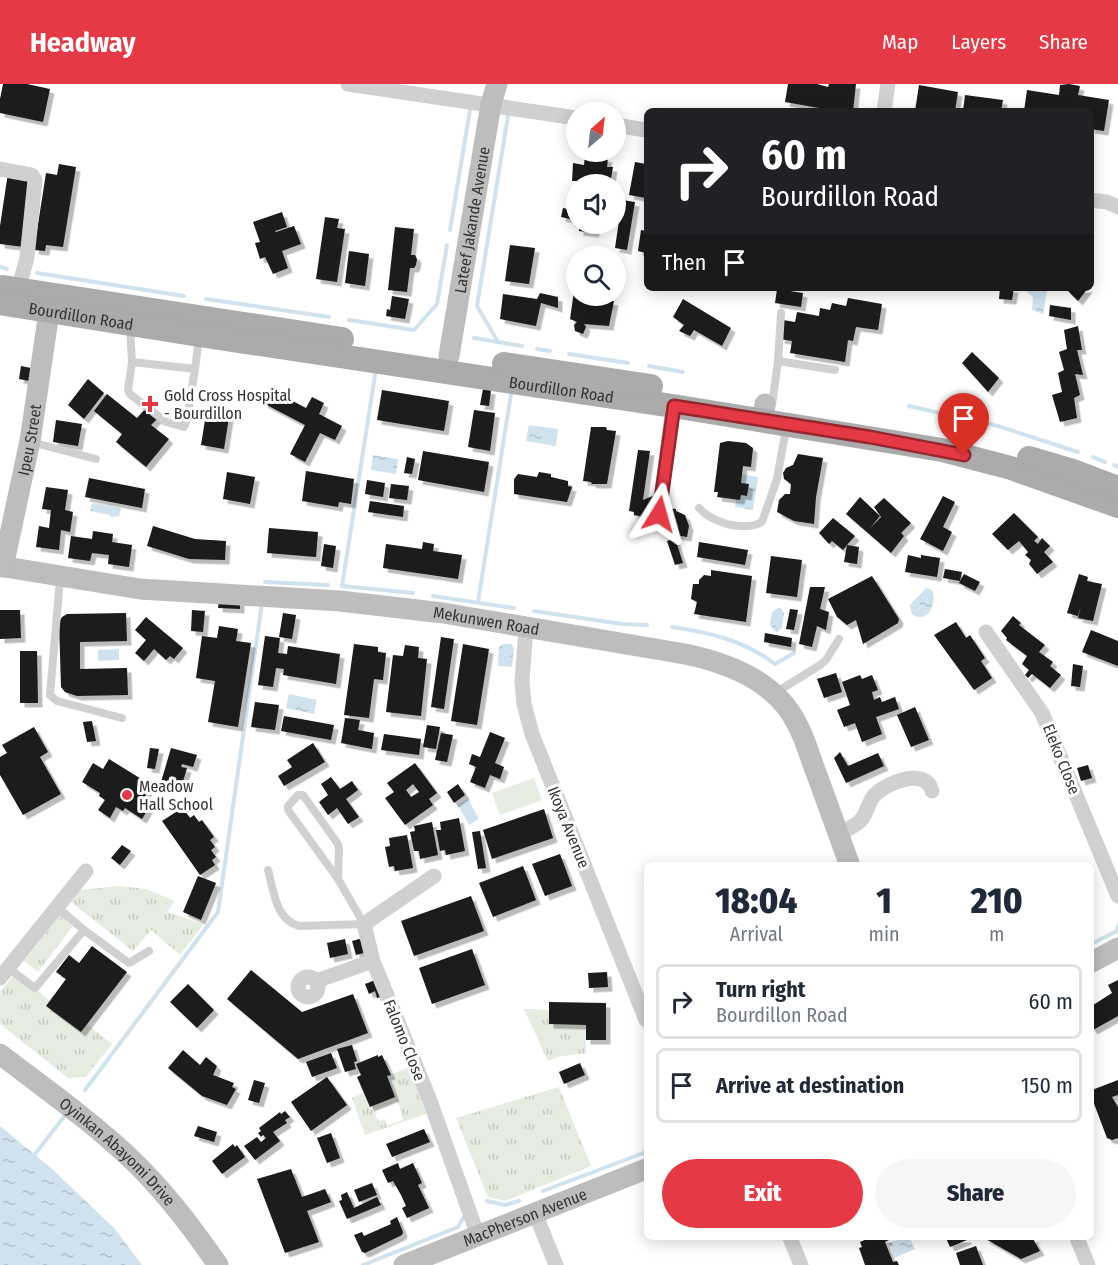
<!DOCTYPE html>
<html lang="en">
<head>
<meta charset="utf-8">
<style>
	body { margin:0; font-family:"Fira Sans Condensed",sans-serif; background:#f6f6f7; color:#1f2937; height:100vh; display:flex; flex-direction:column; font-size:22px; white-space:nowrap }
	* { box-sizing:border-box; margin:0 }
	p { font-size:20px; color:#747a83 }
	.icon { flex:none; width:33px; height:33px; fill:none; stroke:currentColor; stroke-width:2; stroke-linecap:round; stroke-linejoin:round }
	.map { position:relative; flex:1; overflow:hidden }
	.panel { position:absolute; left:644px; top:778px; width:450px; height:378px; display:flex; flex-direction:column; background:#fff; border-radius:9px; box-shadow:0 3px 15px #0003 }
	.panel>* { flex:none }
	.hud { position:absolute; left:644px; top:24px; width:450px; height:183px; border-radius:9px; box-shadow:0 3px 15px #0003; background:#202124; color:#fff; overflow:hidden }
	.needle { width:39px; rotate:28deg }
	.controls { position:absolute; left:566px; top:18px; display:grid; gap:12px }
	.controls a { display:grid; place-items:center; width:60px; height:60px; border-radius:50%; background:#fff; box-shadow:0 3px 15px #0003; font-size:30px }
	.pin { position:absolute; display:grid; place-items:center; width:51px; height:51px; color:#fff; margin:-62px -26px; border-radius:50% 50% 50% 0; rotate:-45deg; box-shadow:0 0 6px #0007 }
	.pin .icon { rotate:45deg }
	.me { position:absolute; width:66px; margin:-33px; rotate:8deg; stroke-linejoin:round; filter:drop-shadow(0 0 4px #0008) }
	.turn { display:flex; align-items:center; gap:21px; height:126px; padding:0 18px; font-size:27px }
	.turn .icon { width:78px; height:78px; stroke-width:2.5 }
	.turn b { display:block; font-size:42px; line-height:51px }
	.then { display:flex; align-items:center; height:57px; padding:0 18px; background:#0003; gap:12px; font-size:22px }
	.eta { display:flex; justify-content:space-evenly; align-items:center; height:102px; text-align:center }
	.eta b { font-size:36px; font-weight:800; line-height:42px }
	.action { display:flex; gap:12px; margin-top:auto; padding:12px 18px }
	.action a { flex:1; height:69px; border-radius:36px; background:#e63946; color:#fff; font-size:24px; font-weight:800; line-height:69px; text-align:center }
	.action a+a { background:#f6f6f7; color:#1f2937 }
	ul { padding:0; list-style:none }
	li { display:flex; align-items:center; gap:18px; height:75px; margin:0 12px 9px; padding:0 6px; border:3px solid #e0e1e3; border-radius:9px }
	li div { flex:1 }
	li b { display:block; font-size:22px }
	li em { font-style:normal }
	header { display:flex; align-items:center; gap:36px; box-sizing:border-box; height:84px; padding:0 30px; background:#e63946; color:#fff }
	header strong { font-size:28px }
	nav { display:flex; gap:33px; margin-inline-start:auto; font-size:21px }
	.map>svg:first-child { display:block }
	.grass { fill:url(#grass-tufts); fill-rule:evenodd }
	.pitch { fill:#e6ecdf }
	.water { fill:url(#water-ripples) }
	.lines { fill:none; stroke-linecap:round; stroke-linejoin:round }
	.stream { stroke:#cfe2ee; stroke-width:4 }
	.building { fill:#1a1a1a; fill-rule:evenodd; filter:url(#shadow) }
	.lane { stroke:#d0d0d0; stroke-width:8 }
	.street { stroke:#d0d0d0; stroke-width:15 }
	.secondary { stroke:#bdbdbd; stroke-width:21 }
	.primary { stroke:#ababab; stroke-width:24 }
	.route-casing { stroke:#96252e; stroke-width:15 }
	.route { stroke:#e63946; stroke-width:10 }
	.poi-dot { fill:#e63946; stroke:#fff; stroke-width:2 }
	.labels { text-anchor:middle; stroke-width:6; stroke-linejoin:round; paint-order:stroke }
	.street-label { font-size:16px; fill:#333; stroke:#fff }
	.poi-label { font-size:16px; fill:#333; stroke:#fff; text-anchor:start }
</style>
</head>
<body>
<header>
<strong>Headway</strong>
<nav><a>Map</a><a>Layers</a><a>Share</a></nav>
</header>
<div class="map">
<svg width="1118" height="1181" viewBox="0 0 1118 1181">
	<defs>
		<pattern id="grass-tufts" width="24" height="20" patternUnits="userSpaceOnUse" patternTransform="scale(1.5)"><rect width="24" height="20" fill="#e6ecdf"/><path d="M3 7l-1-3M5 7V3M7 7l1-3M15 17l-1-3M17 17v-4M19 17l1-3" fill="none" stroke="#c6cbc0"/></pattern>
		<pattern id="water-ripples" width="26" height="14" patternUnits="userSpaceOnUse" patternTransform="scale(1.5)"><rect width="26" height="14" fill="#cfe2ee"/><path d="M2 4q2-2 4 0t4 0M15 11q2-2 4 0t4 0" fill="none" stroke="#b2c2cd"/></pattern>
		<filter id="shadow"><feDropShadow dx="4.5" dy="4.5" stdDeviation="0" flood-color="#0004"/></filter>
	</defs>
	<rect width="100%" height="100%" fill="#fff"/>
	<g class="grass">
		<path d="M119 802 146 805 175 817 167 828 204 840 180 871 151 846 133 867 71 818 80 806Z"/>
		<path d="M63 828 76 838 38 888 24 877Z"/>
		<path d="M15 889 50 917 47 922 81 948 87 940 112 960 86 993 68 994 0 940V908Z"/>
		<path d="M524 925 549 926V940L586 941V969L557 973 548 977Z"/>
		<path d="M413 982 431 1028 365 1051 352 1014 364 1009 370 1023 395 1013 387 992ZM396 1018 399 1021 403 1036 387 1042 385 1035 380 1037 376 1033 375 1026Z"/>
		<path d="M559 1003 591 1082 505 1117 488 1113 456 1034Z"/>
	</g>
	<path class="pitch" d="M534 694 542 716 500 731 492 709Z"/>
	<g class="water">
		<path d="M1027 204H1041L1047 208 1043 230 1032 226 1033 213 1025 206Z"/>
		<path d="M529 341 558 345 556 362 526 357Z"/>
		<path d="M373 371 398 375 396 390 371 386Z"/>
		<path d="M740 390 758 393 753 426 735 423Z"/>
		<path d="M92 419 121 424 119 432 111 433 110 431 90 427Z"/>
		<path d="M926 504 932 506C938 518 927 542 912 530L910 521Z"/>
		<path d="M778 524H781L784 529 782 544 777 548 774 547 770 540 772 528Z"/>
		<path d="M503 560H511L514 564 512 583 498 582 499 563Z"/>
		<path d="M119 565V576L98 577V566Z"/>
		<path d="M289 610 317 616 314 630 286 624Z"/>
		<path d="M468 715 479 735 469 741 458 721Z"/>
		<path d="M0 1042 51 1084 115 1145 142 1181H0Z"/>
		<path d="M903 1154H910L915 1165 894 1174 889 1159Z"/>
	</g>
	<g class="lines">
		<g class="stream">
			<path d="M450 146 470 26"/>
			<path d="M0 183 7 185"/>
			<path d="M37 189 184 212"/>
			<path d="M206 215 329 233"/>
			<path d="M349 236 414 246 437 220 447 161"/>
			<path d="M474 254 522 262"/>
			<path d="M498 258 477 222 508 32"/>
			<path d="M537 265 550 267"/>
			<path d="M569 270 628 279"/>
			<path d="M649 282 683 288"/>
			<path d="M376 285 342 502 413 509"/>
			<path d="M909 322 998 342 1078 368"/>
			<path d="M1093 373 1105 378"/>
			<path d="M1114 381 1118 383"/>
			<path d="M265 498 328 501"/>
			<path d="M433 512 514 524"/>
			<path d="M478 518 511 310"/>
			<path d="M534 527 622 540 647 541"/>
			<path d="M672 543C709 548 745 557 775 580L794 569"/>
			<path d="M1095 858 1117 847 1118 842"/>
			<path d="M85 1006 218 828 262 519"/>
			<path d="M35 1070 67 1029"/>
			<path d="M543 1107 646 1068"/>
			<path d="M487 1117 505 1121 519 1117"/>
			<path d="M363 1181 458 1143 465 1131"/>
		</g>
	</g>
	<g class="building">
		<path d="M3 0H27L50 5 43 38 0 29V15Z"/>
		<path d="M788 0H817L828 3 829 0H856L853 27H836L785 18Z"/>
		<path d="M1069 0 1080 2 1078 11 1109 16 1104 47 1090 45V27H1024L1027 6 1059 11 1060 1Z"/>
		<path d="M919 1 958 8 955 27H915Z"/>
		<path d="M965 11 1003 16 1001 27H963Z"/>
		<path d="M585 71 608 74 607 83H613L610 100H580L581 97H572L573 79 584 81Z"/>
		<path d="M635 78 646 80V114L629 111Z"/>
		<path d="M59 80 76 83 63 163 46 161 45 167 34 166 46 89 57 91Z"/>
		<path d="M8 89 34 93 24 163 0 160V142Z"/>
		<path d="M622 116 635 118 627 166 615 164Z"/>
		<path d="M567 118 576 120V143L574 136 561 133 563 124 568 125Z"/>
		<path d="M282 128 287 143 275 147 276 148 294 142 301 160 282 167 288 184 273 190 265 173 260 175 255 159 260 158 253 138Z"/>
		<path d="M325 133 339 135 337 144 345 145 337 198 316 195Z"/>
		<path d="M579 140H603V141L597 142 594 149 579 147Z"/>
		<path d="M395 143 414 145 411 171H415L417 175 416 181 414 184H410L407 208 388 206Z"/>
		<path d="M641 146 646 147V169L638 167Z"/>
		<path d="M510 161 535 164 529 200 505 197Z"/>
		<path d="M349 167 369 170 365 202 345 199Z"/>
		<path d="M575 200 576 212H595V214L614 217 609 242 584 240 586 243 583 250 575 247 574 241 577 238 570 235Z"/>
		<path d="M1000 204H1014L1012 216 999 215Z"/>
		<path d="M1065 204H1088L1078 217Z"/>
		<path d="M777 205 803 209 801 223 775 219Z"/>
		<path d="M540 209 558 213V224L541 219 536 242 500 235 503 210 537 215Z"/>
		<path d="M392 212 409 215 405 235 386 232 387 225 390 226Z"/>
		<path d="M848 214 882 220 878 246 856 243 853 257 848 256 845 278 790 269 792 257 780 255 783 236 795 238 797 228 819 232 820 224 830 226 832 219 846 222Z"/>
		<path d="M683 215 731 244 722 262 694 246 690 252 679 247 684 241 673 233Z"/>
		<path d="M1050 221 1071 224V236L1049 232Z"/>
		<path d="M1078 242 1082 266H1077L1083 291 1075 290 1080 311 1074 314 1077 334 1060 338 1052 311 1062 308 1058 289 1064 286 1059 268 1067 265 1064 246Z"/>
		<path d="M972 268 999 294 988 308 962 279Z"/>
		<path d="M21 282 31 284 29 297 19 295Z"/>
		<path d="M88 295 104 309 84 335 68 321Z"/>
		<path d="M270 305 306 324 312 313 324 319 319 330 342 342 335 356 320 349 305 378 290 370 305 341 263 319Z"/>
		<path d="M483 305 491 306 489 322 480 321Z"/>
		<path d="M382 306 449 317 444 347 377 336Z"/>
		<path d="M107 310 137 334 146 324 158 334 151 341 169 355 146 383 116 358 122 350 94 327Z"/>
		<path d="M474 326 495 329 490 367 468 363Z"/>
		<path d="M206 330 229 333 224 365 201 361Z"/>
		<path d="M56 336 82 340 78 362 53 358Z"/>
		<path d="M591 343H606L607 346 616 347 607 400H592L591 398 583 397Z"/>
		<path d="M728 357 746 359 753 364 751 383 743 382 741 399 749 400 747 412 741 411 740 416 717 413 718 408H714L720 359Z"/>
		<path d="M638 366 650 367 643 416 655 411 651 434 634 431V428L629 427Z"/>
		<path d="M423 367 489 378 484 408 418 396Z"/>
		<path d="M798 370 823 374 816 413 814 440 794 437 777 428 779 416 785 410H790L791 400 784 395 783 389 786 384 793 381Z"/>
		<path d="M407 373 415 375 412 390 404 389Z"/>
		<path d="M306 387 354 395 351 420 339 418 338 423 302 417Z"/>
		<path d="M227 388 255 393 250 420 223 415Z"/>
		<path d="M539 388 551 390V393L568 397V402L572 403 567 418 514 410V395L518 390 537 393Z"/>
		<path d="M89 394 145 405 142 424 85 413Z"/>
		<path d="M367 396 385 399 383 413 365 410Z"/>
		<path d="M391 400 409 402 407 416 389 414Z"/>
		<path d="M46 403 68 406 65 426 73 428 70 448 61 446 59 466 36 463 39 442 49 444 51 426 42 425Z"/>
		<path d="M943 412 955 418 943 443 952 448 943 467 920 455Z"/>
		<path d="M860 413 880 432 870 444 881 433 874 423 884 414 911 439 901 449 904 452 891 469 846 430Z"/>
		<path d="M370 417 404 422 403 433 368 428Z"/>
		<path d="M667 424 676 425V427L685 431 689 442 687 453 664 449Z"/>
		<path d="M1014 429 1038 453 1034 457 1038 460 1042 454 1050 462 1044 468 1053 478 1037 490 1029 480 1031 476 1025 471 1028 468 1019 457 1008 466 992 450Z"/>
		<path d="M833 434 855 452 847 461 859 463 857 480 844 478 847 461 843 466 832 457 829 460 819 449Z"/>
		<path d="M153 442 195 455 226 457 225 476 189 475 147 462Z"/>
		<path d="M269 444 318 448 316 473 267 469Z"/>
		<path d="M93 447 113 450 112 458 132 461 129 483 108 480 109 471 92 469 90 477 68 474 71 452 92 455Z"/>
		<path d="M675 454 683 479 675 481 667 457Z"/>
		<path d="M423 458 434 460 433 467 462 471 458 495 383 484 386 460 422 465Z"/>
		<path d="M699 458 748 466 745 481 697 473Z"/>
		<path d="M324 460 336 462 333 484 321 482Z"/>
		<path d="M908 471 921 474V471L940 474 937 493 905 488Z"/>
		<path d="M771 472 802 476 797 513 766 509Z"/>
		<path d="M945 485 962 488 960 497 943 494Z"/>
		<path d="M711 486 752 492 746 538 694 530 697 518 691 515 693 500H699V496L704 491 711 492Z"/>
		<path d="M964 490 980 498 975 507 959 499Z"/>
		<path d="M1079 490 1088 493 1087 497 1102 500 1093 537 1078 534 1081 522 1078 532 1067 529Z"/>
		<path d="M872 492 899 535 898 539 863 560 856 536 847 541 837 533 828 515Z"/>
		<path d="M810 503H825L820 525 829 528 826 546 817 542 812 563 799 560Z"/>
		<path d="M219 516 240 517V525L218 524Z"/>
		<path d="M790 525 798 526 794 546 786 545Z"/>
		<path d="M0 526H20L21 554 0 555Z"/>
		<path d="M192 526 205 527 203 548 191 547Z"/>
		<path d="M126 529 127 557 80 558V585L127 584 128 611 77 612 65 608 61 603 59 538 62 533 67 530Z"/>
		<path d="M283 529 296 531 292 555 279 553Z"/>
		<path d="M1013 532 1021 539 1019 541 1045 561 1039 568 1053 578 1050 582 1061 591 1050 604 1032 590 1028 594 1025 591 1029 586 1022 580 1027 572 1006 556 1007 554 1001 547Z"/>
		<path d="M146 533 183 564 174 575 170 572 166 576 154 565 144 577 135 569 146 556 135 546Z"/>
		<path d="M956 538 966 554 970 551 985 574 981 577 992 594 974 606 934 551Z"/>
		<path d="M219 542 238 545 236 557 251 559 238 643 208 638 215 597 196 594 202 552 217 554Z"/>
		<path d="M1091 546 1118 557V582L1082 568Z"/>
		<path d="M765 549 792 554 791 563 764 558Z"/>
		<path d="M265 552 280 554 278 569 287 570 288 562 340 570 336 600 283 591 284 585 276 584 273 603 258 601Z"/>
		<path d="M441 553 454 555 444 625 431 623Z"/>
		<path d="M354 560 378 563V568L386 569 383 596 374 595 369 634 344 631Z"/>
		<path d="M463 560 489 565 477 641 451 637Z"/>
		<path d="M405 561 419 563 418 574 427 575 421 632 386 628 393 571 403 572Z"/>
		<path d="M20 567H37L38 619H20Z"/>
		<path d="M1073 580 1083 582 1080 603 1071 602Z"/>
		<path d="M836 589 842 608 824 614 817 595Z"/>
		<path d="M860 591 862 595 872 591 878 606 872 608 874 616 880 613 882 618 895 613 899 625 876 633 882 650 862 658 855 639 844 643 837 626 850 621 842 598Z"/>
		<path d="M255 618 279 621 275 646 251 643Z"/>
		<path d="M915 623 929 656 911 663 897 631Z"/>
		<path d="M284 632 334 641 331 656 281 647Z"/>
		<path d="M345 634 360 636 358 646 374 649 372 665 341 659Z"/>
		<path d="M92 637 96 657 87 658 83 638Z"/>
		<path d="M427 641 440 643 436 665 423 663Z"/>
		<path d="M34 643 48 668 40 673 61 710 23 731 0 691V673L7 669 2 661Z"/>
		<path d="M490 648 505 654 495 679 504 683 500 695 490 691 485 704 470 698 476 683 469 680 472 670 480 673Z"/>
		<path d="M441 649 453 651 447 678 435 676Z"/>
		<path d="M384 650 421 655 419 671 381 666Z"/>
		<path d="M313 659 325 678 284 702 278 692 292 683 287 676Z"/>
		<path d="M150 664 159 665 155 685 147 684Z"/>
		<path d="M171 664 197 671 193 683 182 680 181 683 187 684 181 704 161 698Z"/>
		<path d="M840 668 848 682 878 669 884 682 846 699 834 674Z"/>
		<path d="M109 675 151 701 145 711 153 717 142 735 125 724 123 727 116 723 110 734 98 726 105 716 99 712 100 709 82 698 93 679 103 685Z"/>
		<path d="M415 679 437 709 429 715 433 721 405 741 385 714 394 708 387 699ZM413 700 419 708 411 713 406 706Z"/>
		<path d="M1088 681 1092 694 1081 697 1077 684Z"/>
		<path d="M331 693 340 705 352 697 358 706 346 715 359 733 348 740 337 724 328 731 319 718 328 711 321 700Z"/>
		<path d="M458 700 465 711 454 719 447 708Z"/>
		<path d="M544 725 553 754 492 775 483 746Z"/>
		<path d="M179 726 181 729 185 727 190 734 194 731 199 738 202 736 214 753 210 756 215 763 211 766 216 773 212 776 215 781 200 791 162 737Z"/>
		<path d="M459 734 465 767 446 771 445 766 440 767 436 746H441L440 738Z"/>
		<path d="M432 738 438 771 420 775 419 767H414L410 748 415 747 414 742Z"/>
		<path d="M480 747 486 784 478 785 472 748Z"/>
		<path d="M407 751 413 784 395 787 394 782 389 783 385 763 390 762 389 754Z"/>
		<path d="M122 761 131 767 120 781 111 774Z"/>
		<path d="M560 770 572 802 545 812 532 780Z"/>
		<path d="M523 782 536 816 493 833 479 799Z"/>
		<path d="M198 792 216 799 201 836 183 828Z"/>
		<path d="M471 812 484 847 414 872 401 837Z"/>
		<path d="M345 855 348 870 330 874 327 859Z"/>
		<path d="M359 855 366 858 368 868 356 871 352 857Z"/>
		<path d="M92 862 127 888 81 948 46 922 66 895 56 888 69 871 79 879Z"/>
		<path d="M472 865 485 901 432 920 419 884Z"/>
		<path d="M251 886 302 928 353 910 368 949 298 975 227 915Z"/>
		<path d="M607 888 608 903 589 904 588 889Z"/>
		<path d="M378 895 385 912 377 914 375 907 369 910 365 900Z"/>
		<path d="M1118 896V932L1093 946 1090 942V923L1112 909 1108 901Z"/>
		<path d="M188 900 214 926 197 944 170 918Z"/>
		<path d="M549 918 606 919V956H586V941L549 940Z"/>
		<path d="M352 961 357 977 354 978 356 985 345 988 337 965Z"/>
		<path d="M183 966 200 981 206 973 217 982 213 991 234 999 232 1003 236 1005 227 1021 202 1012 168 984Z"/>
		<path d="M331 969 337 984 312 993 306 978Z"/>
		<path d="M378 971V973L382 971 391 991 387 992 395 1013 370 1023 357 993 361 991 356 980Z"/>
		<path d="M580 979 585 991 564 1000 559 988Z"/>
		<path d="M327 993 347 1021 311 1047 291 1018Z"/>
		<path d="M254 996 265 999 259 1019 248 1016Z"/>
		<path d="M1118 996V1011L1112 1013 1118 1023V1054L1112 1056 1107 1054 1090 1009 1093 1008 1092 1006Z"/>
		<path d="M285 1027 290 1033 285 1036 287 1039 273 1048 280 1057 255 1076 244 1062 257 1053 261 1058 266 1054 263 1051 261 1053 258 1049 261 1047 259 1044 280 1028 281 1030Z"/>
		<path d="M198 1042 217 1048 214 1058 194 1052Z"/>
		<path d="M424 1045 430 1058 392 1073 386 1060Z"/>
		<path d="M331 1049 340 1074 327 1079 317 1054Z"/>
		<path d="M233 1060 235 1063 237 1061 245 1073 222 1090 212 1077Z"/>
		<path d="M398 1079 400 1085 413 1079 422 1099 418 1101 429 1124 407 1134 402 1124 406 1122 401 1111 393 1097 388 1099 382 1086Z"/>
		<path d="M291 1085 302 1113 325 1105 331 1118 307 1127 319 1158 285 1169 257 1095Z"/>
		<path d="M372 1099 377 1111 359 1118 354 1106Z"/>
		<path d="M347 1108 354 1124 377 1113 381 1121 347 1135 339 1117 342 1116 341 1111Z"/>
		<path d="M397 1133 403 1148 402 1151 365 1169 362 1168 354 1151 362 1148 364 1152 391 1140 390 1137Z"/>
		<path d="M866 1154H887L889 1156 885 1158 893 1178 897 1177 899 1181H865L859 1164 862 1163 860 1158 867 1155Z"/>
		<path d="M946 1154H967V1156L950 1163Z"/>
		<path d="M984 1154H1037L1033 1155 1040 1167 1021 1175Z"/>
		<path d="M976 1162 983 1181H960L956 1169Z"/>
	</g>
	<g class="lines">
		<g class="lane">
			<path d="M130 242 132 278 195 285 187 335 184 343 166 338 130 310 128 306 132 278"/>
			<path d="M778 277 835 286"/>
			<path d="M195 285 199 254"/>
			<path d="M772 321 778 277 781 229"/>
			<path d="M31 358 96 375"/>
			<path d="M699 424C713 439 743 448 762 438L777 395 786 345"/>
			<path d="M60 495 50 611 57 617 122 634"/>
			<path d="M775 609 820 581 826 576 839 555"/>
			<path d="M268 786C274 807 275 835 299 842L364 840 338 795 288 726V722L298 711H303L338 760 339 766 338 795"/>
			<path d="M84 846 129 879 149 867"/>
			<path d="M8 884 35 904 84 846 57 823"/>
		</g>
		<g class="street">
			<path d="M348 0 576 34"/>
			<path d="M884 27 888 0"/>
			<path d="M615 41 646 46"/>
			<path d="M0 85 32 91 35 96 27 174 18 206"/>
			<path d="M1090 116 1107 118 1118 123"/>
			<path d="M659 430 673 322"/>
			<path d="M526 543 522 597 524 620 532 650 646 936"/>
			<path d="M986 548 1042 629 1118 812"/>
			<path d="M839 750C846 746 853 743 859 738 867 731 867 721 873 713 884 699 926 682 932 707"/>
			<path d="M434 792 364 840 373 877 429 1014 478 1152"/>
			<circle cx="308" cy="903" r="10"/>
			<path d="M0 894 86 787"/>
			<path d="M316 897 373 877"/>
			<path d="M535 1129 556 1181"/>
			<path d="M790 1154 801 1181"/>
			<path d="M1077 1154 1088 1181"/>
		</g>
		<g class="secondary">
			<path id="s1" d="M449 272 491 20 497 0"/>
			<path d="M763 337 765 320"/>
			<path id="s2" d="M0 482 140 505 340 517 443 529 685 570C729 579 776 597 797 640 806 656 810 674 817 691 828 721 839 751 850 782"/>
			<path id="s3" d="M3 483 30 357 49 228"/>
			<path d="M1090 879 1118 864"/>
			<path id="s4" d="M0 970C44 1004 90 1036 130 1074 164 1106 192 1143 218 1181"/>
			<path id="s5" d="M404 1181 646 1085"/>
		</g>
		<g class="primary">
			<path d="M3 203 342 255"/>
			<path id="s6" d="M0 219 199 251 673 322 942 366 1011 384 1118 422"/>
			<path d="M504 280 651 302"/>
			<path d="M1029 374 1073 387 1118 404"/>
		</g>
	</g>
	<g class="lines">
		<g class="route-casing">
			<path id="route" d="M659 430 674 322 870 353 964 371"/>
		</g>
		<use href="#route" class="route"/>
	</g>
	<g class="poi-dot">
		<path d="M147 311h6v6h6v6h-6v6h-6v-6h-6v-6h6z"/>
		<circle cx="127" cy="711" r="6"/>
	</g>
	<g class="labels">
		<g class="street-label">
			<text dy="6" stroke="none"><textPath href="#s1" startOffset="138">Lateef Jakande Avenue</textPath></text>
			<text dy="6" stroke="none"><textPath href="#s6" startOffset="82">Bourdillon Road</textPath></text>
			<text dy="6" stroke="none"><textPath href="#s6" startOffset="568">Bourdillon Road</textPath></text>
			<text dy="6" stroke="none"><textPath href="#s3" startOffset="130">Ipeu Street</textPath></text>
			<text dy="6" stroke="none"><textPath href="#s2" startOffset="490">Mekunwen Road</textPath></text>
			<text transform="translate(1062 675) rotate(68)" y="6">Eleko Close</text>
			<text transform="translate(569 743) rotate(68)" y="6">Ikoya Avenue</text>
			<text transform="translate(405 956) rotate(68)" y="6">Falomo Close</text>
			<text dy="6" stroke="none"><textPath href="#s4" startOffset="153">Oyinkan Abayomi Drive</textPath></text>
			<text dy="6" stroke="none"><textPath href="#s5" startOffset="130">MacPherson Avenue</textPath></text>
		</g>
		<g class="poi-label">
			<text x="164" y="317">Gold Cross Hospital<tspan x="164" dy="18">- Bourdillon</tspan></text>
			<text x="139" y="708">Meadow<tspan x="139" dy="18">Hall School</tspan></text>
		</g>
	</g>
</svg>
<div class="controls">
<a><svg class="needle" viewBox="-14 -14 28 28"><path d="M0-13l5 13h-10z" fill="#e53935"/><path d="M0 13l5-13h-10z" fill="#747a83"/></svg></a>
<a><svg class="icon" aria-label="sound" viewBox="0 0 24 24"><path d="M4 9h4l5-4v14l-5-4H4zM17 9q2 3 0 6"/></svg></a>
<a><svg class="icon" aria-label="search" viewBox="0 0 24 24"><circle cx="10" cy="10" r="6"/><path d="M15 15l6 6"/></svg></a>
</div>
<div class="pin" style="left:964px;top:371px;background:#d93025"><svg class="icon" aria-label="arrive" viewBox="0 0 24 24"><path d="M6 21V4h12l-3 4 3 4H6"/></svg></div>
<svg class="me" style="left:659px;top:430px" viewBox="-20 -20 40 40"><path d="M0-17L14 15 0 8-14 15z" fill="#e63946" stroke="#fff" stroke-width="4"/></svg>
<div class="hud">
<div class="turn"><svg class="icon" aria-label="right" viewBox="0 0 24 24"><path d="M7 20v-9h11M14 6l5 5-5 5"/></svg><div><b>60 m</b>Bourdillon Road</div></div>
<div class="then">Then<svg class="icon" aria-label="arrive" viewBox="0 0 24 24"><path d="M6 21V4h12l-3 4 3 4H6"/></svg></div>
</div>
<section class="panel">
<div class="eta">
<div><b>18:04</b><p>Arrival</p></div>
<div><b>1</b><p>min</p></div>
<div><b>210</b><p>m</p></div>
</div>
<ul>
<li><svg class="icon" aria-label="right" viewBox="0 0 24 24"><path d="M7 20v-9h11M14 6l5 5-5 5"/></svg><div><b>Turn right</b><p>Bourdillon Road</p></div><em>60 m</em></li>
<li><svg class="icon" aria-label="arrive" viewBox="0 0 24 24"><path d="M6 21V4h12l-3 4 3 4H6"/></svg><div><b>Arrive at destination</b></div><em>150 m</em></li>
</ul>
<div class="action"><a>Exit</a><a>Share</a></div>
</section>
</div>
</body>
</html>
